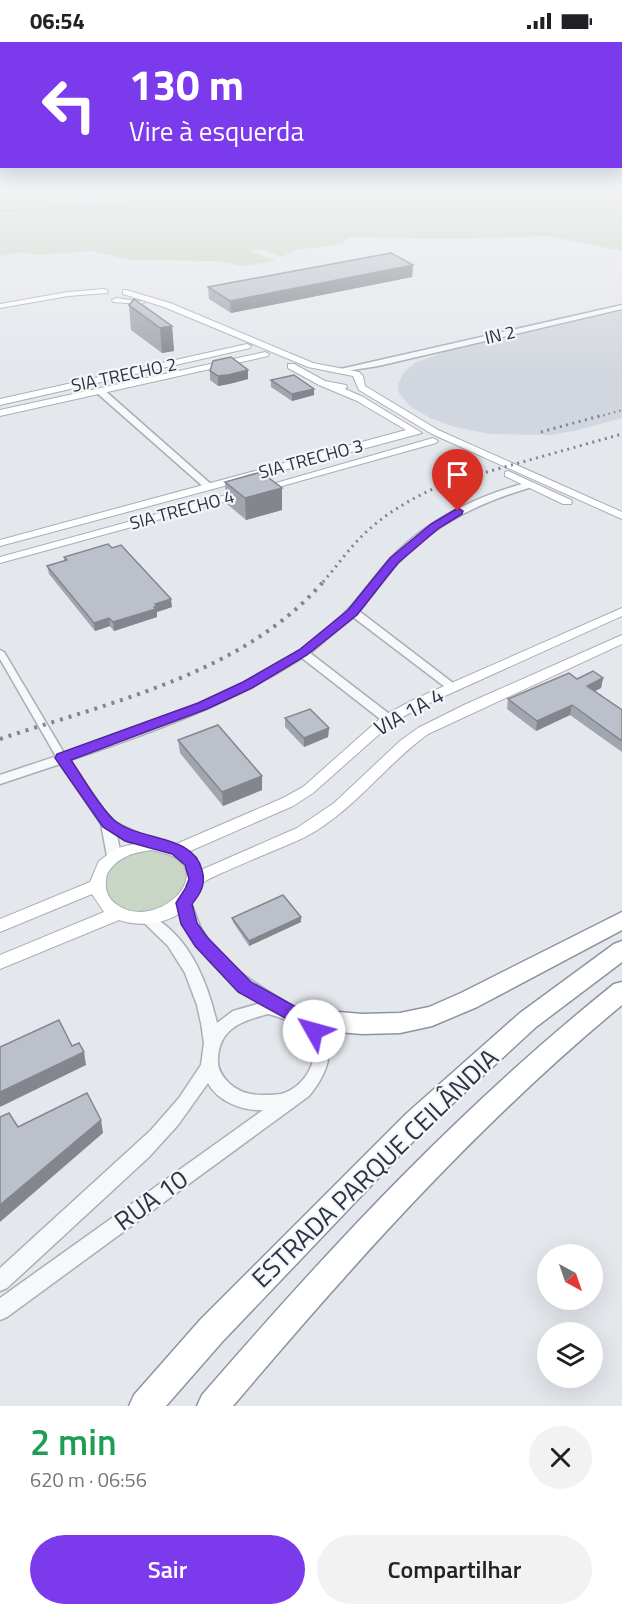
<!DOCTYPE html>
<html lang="pt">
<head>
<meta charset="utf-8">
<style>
	body { margin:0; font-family:"Titillium Web",sans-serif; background:#f2f2f2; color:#202124; height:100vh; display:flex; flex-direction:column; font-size:22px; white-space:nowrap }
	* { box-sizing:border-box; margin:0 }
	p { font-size:20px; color:#757577 }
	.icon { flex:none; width:33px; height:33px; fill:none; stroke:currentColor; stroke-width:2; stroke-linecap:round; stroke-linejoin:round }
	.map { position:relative; height:1364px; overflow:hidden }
	.side { display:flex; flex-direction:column; background:#fff; flex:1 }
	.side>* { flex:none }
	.guide { position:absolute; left:0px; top:0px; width:622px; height:126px; box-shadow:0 6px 24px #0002; background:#7c3aed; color:#fff; overflow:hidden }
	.needle { width:39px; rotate:140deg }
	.tools { position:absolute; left:537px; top:1202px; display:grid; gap:12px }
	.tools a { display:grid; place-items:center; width:66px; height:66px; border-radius:50%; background:#fff; box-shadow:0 6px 24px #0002; font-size:30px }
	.pin { position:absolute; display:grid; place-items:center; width:51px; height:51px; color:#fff; margin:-62px -26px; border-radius:50% 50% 50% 0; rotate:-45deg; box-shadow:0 0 6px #0007 }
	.pin .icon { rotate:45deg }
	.me { position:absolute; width:66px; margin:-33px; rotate:308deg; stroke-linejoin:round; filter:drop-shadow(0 0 4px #0008) }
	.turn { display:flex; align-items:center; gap:21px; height:126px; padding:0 30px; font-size:27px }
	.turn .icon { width:78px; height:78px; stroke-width:2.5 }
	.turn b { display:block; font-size:42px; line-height:51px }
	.round { display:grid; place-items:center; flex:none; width:63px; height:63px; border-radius:32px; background:#f2f2f2 }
	.summary { display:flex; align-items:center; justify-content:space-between; height:102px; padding:0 30px }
	h1 { font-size:36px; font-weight:600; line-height:45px; color:#1e9e55 }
	.cta { display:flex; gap:12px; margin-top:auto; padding:12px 30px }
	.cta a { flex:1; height:69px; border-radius:36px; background:#7c3aed; color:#fff; font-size:24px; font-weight:600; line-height:69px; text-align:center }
	.cta a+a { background:#f2f2f2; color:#202124 }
	.status { display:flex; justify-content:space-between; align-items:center; height:42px; padding:0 30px; background:#fff; direction:ltr }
	.status svg { height:16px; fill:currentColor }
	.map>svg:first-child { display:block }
	.built { fill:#d2d6de }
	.green { fill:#c9d6c5 }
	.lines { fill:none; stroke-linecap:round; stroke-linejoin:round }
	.stream { stroke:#9fb4cc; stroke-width:1.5 }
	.minor-casing { stroke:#a9aeb7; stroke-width:3 }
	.tertiary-casing { stroke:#a9aeb7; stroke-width:3 }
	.secondary-casing { stroke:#a9aeb7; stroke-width:2 }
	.primary-casing { stroke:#a3abb8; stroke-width:3 }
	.motorway-casing { stroke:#8b94a3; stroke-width:3 }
	.minor { fill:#f7f8fa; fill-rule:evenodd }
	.tertiary { fill:#f7f8fa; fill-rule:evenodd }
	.secondary { fill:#fff; fill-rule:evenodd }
	.primary { fill:#fff; fill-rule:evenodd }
	.motorway { fill:#fff; fill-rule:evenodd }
	.rail-far2 { stroke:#7d8696; stroke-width:2; stroke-dasharray:1.5 4; stroke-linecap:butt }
	.rail-far1 { stroke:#7d8696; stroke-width:3; stroke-dasharray:2 4.5; stroke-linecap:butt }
	.rail { stroke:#7d8696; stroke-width:4; stroke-dasharray:3 6; stroke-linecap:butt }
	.wall { fill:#a1a5ae }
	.shaded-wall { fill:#83868d }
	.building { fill:#bbc0ca; stroke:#83868d; stroke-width:1.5 }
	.route { fill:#7c3aed; stroke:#51269a; stroke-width:1.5 }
	.labels { text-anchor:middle; stroke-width:4.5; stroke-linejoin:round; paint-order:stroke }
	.far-street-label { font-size:18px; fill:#2b3445; stroke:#f4f6f9 }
	.street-label { font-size:21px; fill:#2b3445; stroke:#f4f6f9 }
	.near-street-label { font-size:26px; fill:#2b3445; stroke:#f4f6f9 }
</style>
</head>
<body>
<div class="status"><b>06:54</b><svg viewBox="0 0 49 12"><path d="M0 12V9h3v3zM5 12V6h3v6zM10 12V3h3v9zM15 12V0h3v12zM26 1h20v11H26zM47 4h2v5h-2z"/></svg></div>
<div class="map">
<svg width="622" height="1364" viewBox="0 0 622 1364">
	<rect width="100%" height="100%" fill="#e4e7ec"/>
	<path class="built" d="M622 269V376L574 389 550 393 490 392 455 385 430 376 410 364 399 351 398 342 405 329 415 321 447 309Z"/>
	<g class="green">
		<path d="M38 142H622V209L548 194 450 197 351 195 347 197 342 202 297 208 281 215 261 207 251 209 276 219 243 224 217 219 130 218 93 209 37 213 23 210 0 214V154Z"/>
		<path d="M150 807 168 810 187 824 188 845C157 872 148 878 109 859 107 854 104 847 103 841 101 818 134 810 150 807Z"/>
	</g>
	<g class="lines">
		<path class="stream" d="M0 169 124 163 320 142"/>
		<g class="minor-casing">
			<path id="minor" d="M0 608 4 610 67 716 65 718 62 719 57 716 0 617Z"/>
		</g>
		<g class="tertiary-casing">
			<g id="tertiary">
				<path d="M622 263V267L378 324 340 330 336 328Z"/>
				<path d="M97 347H103L212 443V447H206L97 351Z"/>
				<path d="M529 440 532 441V445C481 460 433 482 397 522 383 537 372 554 359 569L457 644 459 646 457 648H449L353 575 310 611 392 674 394 677 392 680H384L302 616C230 662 151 691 70 718 80 733 102 769 114 779 125 787 153 795 159 803L157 806C144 810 127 799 117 793L121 814 119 817H109L107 814 101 782 60 722 0 742V733C103 698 210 669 302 607 320 594 338 579 353 562 366 547 377 531 391 516 428 477 477 454 529 440Z"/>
				<path d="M184 856 189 857C195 868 197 881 204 891 223 922 255 942 286 960 290 968 302 970 310 975 341 998 329 1030 309 1054L7 1275 0 1278V1256L263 1068C243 1069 218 1060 208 1041L178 1083 149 1115 19 1235 7 1246 0 1249V1226L151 1088 179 1056 201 1023 204 1001 201 981 197 963 185 931 168 904 139 876 141 872C150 869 155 875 161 880 193 903 208 943 217 981L233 969 261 961C221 936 192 906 177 861L179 857ZM268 972C283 976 298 981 308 994 324 1015 304 1046 281 1052 275 1053 268 1053 262 1053 249 1053 239 1050 229 1041 222 1034 217 1027 218 1017 219 986 242 979 268 972Z"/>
			</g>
		</g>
		<g class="secondary-casing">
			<g id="secondary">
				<path d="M104 247 108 249 107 251 68 254 0 266V262L68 250Z"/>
				<path d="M126 248 170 261 313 321 359 330 363 334 365 344 438 388 622 470V477L432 392 359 348 353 334 308 325 164 265 123 252V248Z"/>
				<path d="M116 256 145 260 141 262 113 260 112 258Z"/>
				<path d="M247 302 251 304 250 306 0 363V357Z"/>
				<path d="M265 310 269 312 268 314 0 374V368Z"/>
				<path d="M288 322H294L325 339 346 343 347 345 345 347 363 355 422 391 0 504V498L406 388 357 359 319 343 288 326Z"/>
				<path d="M433 396 438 399 436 401 264 449 260 450 255 447Z"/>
				<path d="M508 429 571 458 572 460 571 462H563L505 434V430Z"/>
				<path d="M241 449 246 452 245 454 0 521V515Z"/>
				<path d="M622 566V574L425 663 393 680 313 751 293 764 188 810 196 815 201 828 297 786 334 761 400 699 418 686 464 663 622 593V602L428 692C385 723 353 770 305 795 292 802 205 836 201 842 197 847 195 855 190 861 175 882 142 886 119 878L0 927V913L104 870 92 852 0 890V877L90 840 99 819 117 806 152 798 174 803 283 756 303 745 383 674 415 657ZM152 808C158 810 165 811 170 813 216 832 157 888 119 864 106 856 104 846 107 832 117 815 134 810 152 808Z"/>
			</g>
		</g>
		<g class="primary-casing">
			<path id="primary" d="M16 142H25L0 151V147Z"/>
		</g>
		<g class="motorway-casing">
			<g id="motorway">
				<path d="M13 142 12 144 0 147V143Z"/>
				<path d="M622 870V888L477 965 432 984 400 991 362 992 303 987 295 984 291 977 295 970 303 967 362 972 400 971 429 965 461 951Z"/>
				<path d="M622 899V920L536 985 425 1087 222 1300 166 1364H129L134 1353 200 1278 407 1071 520 971 614 902Z"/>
				<path d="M622 940V963C478 1082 354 1221 233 1364H197L202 1353C332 1203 458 1067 614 942Z"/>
			</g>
		</g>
		<use href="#minor" class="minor"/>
		<use href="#tertiary" class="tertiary"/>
		<use href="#secondary" class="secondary"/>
		<use href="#primary" class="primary"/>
		<use href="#motorway" class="motorway"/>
		<path class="rail-far2" d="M598 375 622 368"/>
		<g class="rail-far1">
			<path d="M541 390 603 373"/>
			<path d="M323 540C336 525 348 508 362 494 385 471 414 455 444 442L622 392"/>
		</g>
		<path class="rail" d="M0 697C113 659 243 632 324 539"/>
	</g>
	<g class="wall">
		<path d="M413 223 412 235 231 271 209 257 208 245Z"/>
		<path d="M129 263 172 284 174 309 162 311 131 288Z"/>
		<path d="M210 329 248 337 229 342 218 344 210 338Z"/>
		<path d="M271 338 314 347V353L292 359 271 345Z"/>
		<path d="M225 440 282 446V468L246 478 226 461Z"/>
		<path d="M64 515 172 565 157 570V575L114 589 110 584 95 589 49 532 47 524 64 519Z"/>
		<path d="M603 636 601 646 595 649 622 668V710L570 673 536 689 507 667 508 657 577 637Z"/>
		<path d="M285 676 329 686 328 695 304 705 285 685Z"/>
		<path d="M178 698 262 734V748L223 764 180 711Z"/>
		<path d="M232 876 301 880 249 904 233 880Z"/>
	</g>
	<g class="shaded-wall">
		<path d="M413 223 412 235 231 271 230 259Z"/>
		<path d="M172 284 174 309 162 311 160 286Z"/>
		<path d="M248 328V337L229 342 218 344V334Z"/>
		<path d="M314 347V353L292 359V352Z"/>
		<path d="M282 446V468L246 478 245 456Z"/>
		<path d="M171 557 172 565 157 570V575L114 589 113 580 155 562Z"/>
		<path d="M109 576 110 584 95 589 94 581Z"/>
		<path d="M603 636 601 646 585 654 587 644Z"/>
		<path d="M572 663 570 673 536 689 537 679Z"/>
		<path d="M329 686 328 695 304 705V696Z"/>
		<path d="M262 734V748L223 764 222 750Z"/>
		<path d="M301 875V880L249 904V899Z"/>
		<path d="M84 1010 86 1023 0 1065V1050Z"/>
		<path d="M101 1078 103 1091 0 1180V1163Z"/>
	</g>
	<g class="building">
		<path d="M391 211 413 223 230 259 208 245Z"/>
		<path d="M134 257 172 284 160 286 129 263Z"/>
		<path d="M231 315 248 328 228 333 218 334 210 329 213 319Z"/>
		<path d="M294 333 314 347 292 352 271 338Z"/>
		<path d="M261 430 282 446 245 456 225 440Z"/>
		<path d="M108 502 112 506 121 503 171 557 155 562 157 564 154 565 156 567 113 580 109 576 94 581 47 524 67 518 64 515Z"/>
		<path d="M593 629 603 636 587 644 622 668V699L572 663 537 679 508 657 569 631 577 637Z"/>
		<path d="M310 667 329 686 304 696 285 676Z"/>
		<path d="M218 683 262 734 222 750 178 698Z"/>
		<path d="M283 853 301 875 249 899 232 876Z"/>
		<path d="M59 978 72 1004 79 1001 84 1010 0 1050V1005Z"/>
		<path d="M87 1051 101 1078 0 1163V1075L9 1071 18 1085Z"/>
	</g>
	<linearGradient id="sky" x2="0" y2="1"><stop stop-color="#8bb4dd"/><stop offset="0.43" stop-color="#f3f4f6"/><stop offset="1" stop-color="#f3f4f6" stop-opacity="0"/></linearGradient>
	<rect width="622" height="333" fill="url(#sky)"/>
	<path class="route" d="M458 466 463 469 462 472 439 486 398 521 357 573 307 613 252 646 207 667 71 718C82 734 100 766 114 778 139 800 193 791 202 828 206 842 201 851 192 862L197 881 207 895 251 940 309 972 323 989 321 994 314 996 308 994 296 982 238 950 195 904 181 882 176 861 185 847 189 837 185 823 172 812 125 799 103 785 55 716 57 712 198 661 243 640 299 608 348 568 390 516 431 482Z"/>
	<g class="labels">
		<g class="far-street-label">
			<text transform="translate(500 293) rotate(-13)" y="6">IN 2</text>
			<text transform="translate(124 333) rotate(-12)" y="6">SIA TRECHO 2</text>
			<text transform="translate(311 417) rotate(-15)" y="6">SIA TRECHO 3</text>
			<text transform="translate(182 468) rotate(-15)" y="6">SIA TRECHO 4</text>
		</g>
		<g class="street-label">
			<text transform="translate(409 670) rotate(-29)" y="7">VIA 1A 4</text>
		</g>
		<g class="near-street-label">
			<text transform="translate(375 1126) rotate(-44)" y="9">ESTRADA PARQUE CEILÂNDIA</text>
			<text transform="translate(151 1158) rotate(-36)" y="9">RUA 10</text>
		</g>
	</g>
</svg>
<div class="tools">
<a><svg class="needle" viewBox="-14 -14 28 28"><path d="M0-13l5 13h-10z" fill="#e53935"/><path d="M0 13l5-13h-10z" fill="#757577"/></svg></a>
<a><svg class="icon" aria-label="layers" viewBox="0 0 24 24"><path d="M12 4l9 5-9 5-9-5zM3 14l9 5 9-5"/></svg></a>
</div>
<div class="pin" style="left:458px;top:469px;background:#d93025"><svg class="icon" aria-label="arrive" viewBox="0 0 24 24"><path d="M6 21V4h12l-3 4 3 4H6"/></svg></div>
<svg class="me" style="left:314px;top:989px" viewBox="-20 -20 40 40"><circle r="19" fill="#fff"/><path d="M0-13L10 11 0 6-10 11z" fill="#7c3aed"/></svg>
<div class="guide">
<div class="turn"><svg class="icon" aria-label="left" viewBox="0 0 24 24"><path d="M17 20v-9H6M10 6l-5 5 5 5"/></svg><div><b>130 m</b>Vire à esquerda</div></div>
</div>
</div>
<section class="side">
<div class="summary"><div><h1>2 min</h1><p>620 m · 06:56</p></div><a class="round"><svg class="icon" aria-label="close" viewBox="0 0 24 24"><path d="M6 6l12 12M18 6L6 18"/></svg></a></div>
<div class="cta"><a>Sair</a><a>Compartilhar</a></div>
</section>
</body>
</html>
